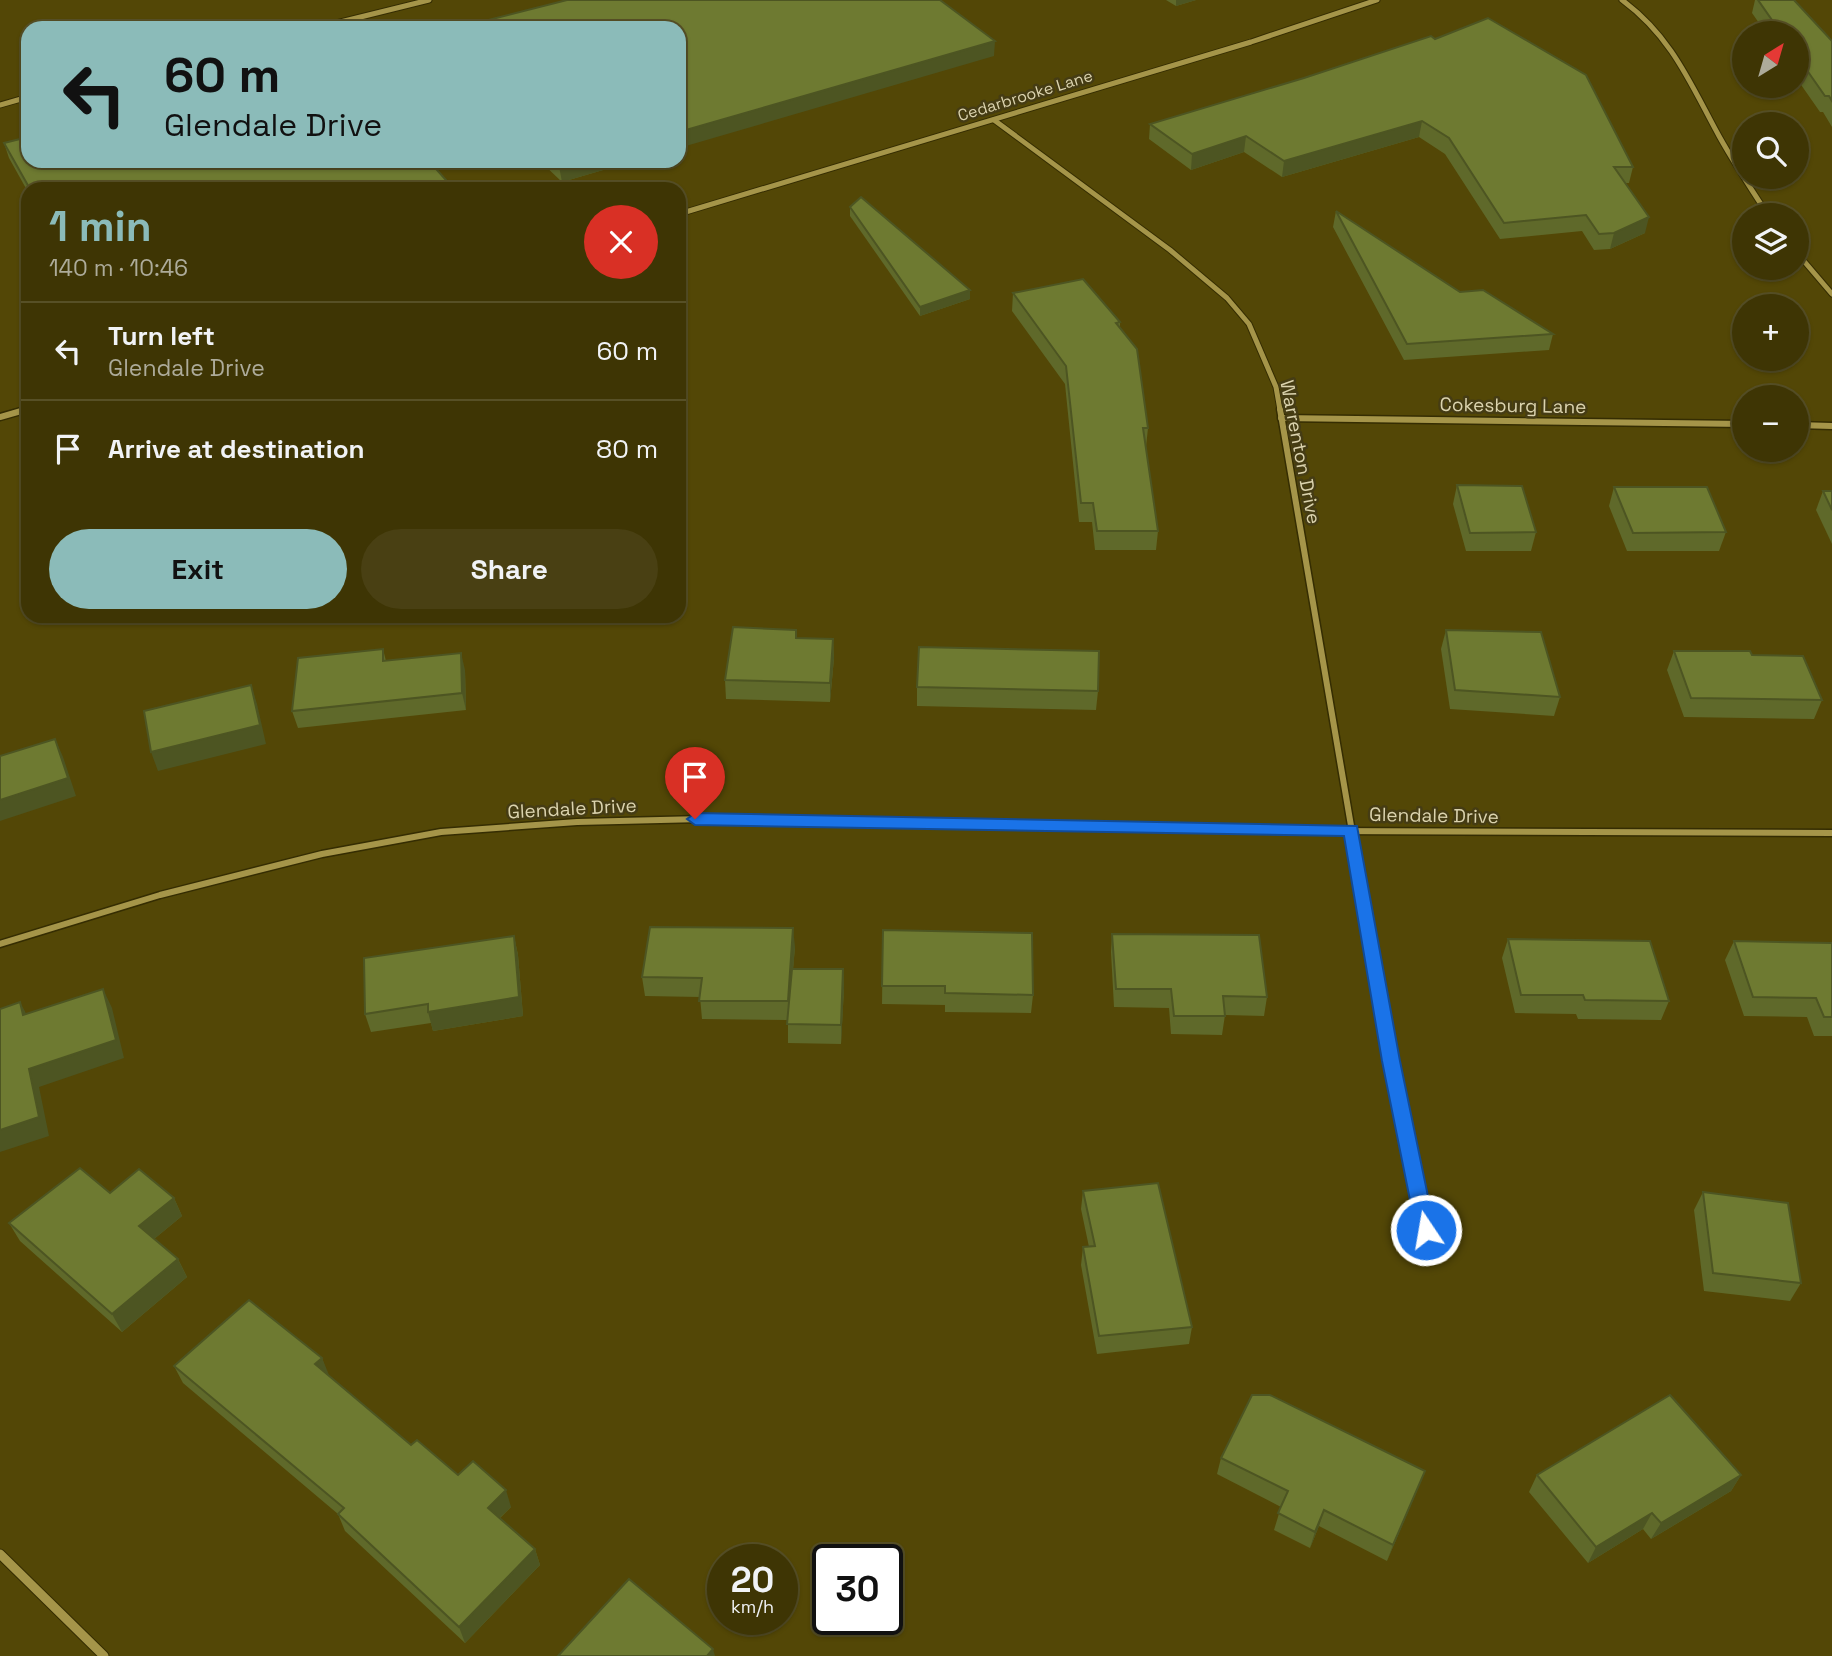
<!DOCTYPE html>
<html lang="en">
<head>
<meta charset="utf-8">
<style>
	body { margin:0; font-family:"Space Grotesk",sans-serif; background:#494013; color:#f1f3f6; height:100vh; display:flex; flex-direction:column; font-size:26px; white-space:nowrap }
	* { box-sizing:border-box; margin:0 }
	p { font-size:23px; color:#adab9a }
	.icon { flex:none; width:38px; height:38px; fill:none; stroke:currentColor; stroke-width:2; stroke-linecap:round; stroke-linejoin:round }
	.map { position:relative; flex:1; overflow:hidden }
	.drawer { position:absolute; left:21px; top:182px; width:665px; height:441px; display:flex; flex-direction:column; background:#3e3504; border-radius:21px; box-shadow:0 2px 5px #0004,0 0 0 2px #575026 }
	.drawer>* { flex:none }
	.banner { position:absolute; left:21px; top:21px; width:665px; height:147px; border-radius:21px; box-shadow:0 2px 5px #0004,0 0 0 2px #575026; background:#8bbbb9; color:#111; overflow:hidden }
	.needle { width:46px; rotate:37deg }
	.buttons { position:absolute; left:1732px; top:21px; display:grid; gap:14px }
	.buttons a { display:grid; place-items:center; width:77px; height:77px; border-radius:50%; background:#3e3504; box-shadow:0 2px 5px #0004,0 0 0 2px #575026; font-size:35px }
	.speed { position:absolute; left:707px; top:1544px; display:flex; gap:14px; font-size:35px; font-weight:700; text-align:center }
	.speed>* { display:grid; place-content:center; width:91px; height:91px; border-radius:50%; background:#3e3504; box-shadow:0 2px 5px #0004,0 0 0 2px #575026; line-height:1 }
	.speed small { font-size:18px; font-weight:400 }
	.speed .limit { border:4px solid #111; border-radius:10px; background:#fff; color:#111 }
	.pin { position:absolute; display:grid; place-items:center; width:60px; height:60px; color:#fff; margin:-72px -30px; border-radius:50% 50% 50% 0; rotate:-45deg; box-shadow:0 0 7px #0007 }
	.pin .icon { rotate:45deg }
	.me { position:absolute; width:77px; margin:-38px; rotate:348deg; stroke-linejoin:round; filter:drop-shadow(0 0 5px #0008) }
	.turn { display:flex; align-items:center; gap:24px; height:147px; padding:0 28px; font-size:32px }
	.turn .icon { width:91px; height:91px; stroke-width:2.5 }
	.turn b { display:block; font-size:49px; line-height:60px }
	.round { display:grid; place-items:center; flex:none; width:74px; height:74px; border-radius:37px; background:#494013 }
	.headline { display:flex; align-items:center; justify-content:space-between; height:119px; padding:0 28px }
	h1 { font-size:42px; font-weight:700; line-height:52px; color:#8bbbb9 }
	.cta { display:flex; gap:14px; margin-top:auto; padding:14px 28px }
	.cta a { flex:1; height:80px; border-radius:42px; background:#8bbbb9; color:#111; font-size:28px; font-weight:700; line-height:80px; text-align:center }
	.cta a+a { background:#494013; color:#f1f3f6 }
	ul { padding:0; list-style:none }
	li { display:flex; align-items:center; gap:21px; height:98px; padding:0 28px; border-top:2px solid #575026 }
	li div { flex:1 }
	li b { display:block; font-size:26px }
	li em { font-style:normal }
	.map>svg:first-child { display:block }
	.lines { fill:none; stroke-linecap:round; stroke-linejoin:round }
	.street-far2-casing { stroke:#352d02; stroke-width:7 }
	.street-far1-casing { stroke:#352d02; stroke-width:9 }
	.street-casing { stroke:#352d02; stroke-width:11 }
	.street-far2 { stroke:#a59549; stroke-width:5 }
	.street-far1 { stroke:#a59549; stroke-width:6 }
	.street { stroke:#a59549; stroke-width:9 }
	.wall { fill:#5f692a }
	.shaded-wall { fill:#4d5522 }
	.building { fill:#6e7a31; stroke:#4d5522; stroke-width:2 }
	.route { fill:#1a73e8; stroke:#114b97; stroke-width:2 }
	.labels { text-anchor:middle; stroke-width:5; stroke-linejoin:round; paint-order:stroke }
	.far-street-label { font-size:16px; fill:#dbd3ae; stroke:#453c14 }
	.street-label { font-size:19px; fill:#dbd3ae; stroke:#453c14 }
</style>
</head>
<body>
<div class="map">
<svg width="1832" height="1656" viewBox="0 0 1832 1656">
	<rect width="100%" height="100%" fill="#534706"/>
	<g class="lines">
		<g class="street-far2-casing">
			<g id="street-far2">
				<path d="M1622 0C1672 37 1690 83 1719 136 1734 163 1751 189 1768 215"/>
				<path d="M316 28 429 0"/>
				<path d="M0 105 28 97"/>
				<path d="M994 120 1170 250 1227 298 1249 324 1276 387 1280 410"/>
				<path d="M679 214 1251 42 1377 0"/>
				<path d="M1797 253 1832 294"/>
				<path d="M23 410 28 409"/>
			</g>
		</g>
		<g class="street-far1-casing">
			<g id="street-far1">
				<path d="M1280 409 1372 949"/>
				<path d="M0 417 28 409"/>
				<path d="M1281 418 1745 424"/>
				<path d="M1797 425 1832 426"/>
				<path d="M0 944 160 895 322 854 441 832 577 822 702 819 1321 831 1832 833"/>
			</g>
		</g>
		<g class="street-casing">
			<g id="street">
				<path d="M1372 947 1391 1061 1426 1230"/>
				<path d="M0 1554 104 1656"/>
			</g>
		</g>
		<use href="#street-far2" class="street-far2"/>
		<use href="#street-far1" class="street-far1"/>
		<use href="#street" class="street"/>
	</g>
	<g class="wall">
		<path d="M1166 0H1196L1176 6Z"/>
		<path d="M1755 0H1794L1832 41V127L1823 112H1820L1797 79V33H1766L1752 13Z"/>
		<path d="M1304 78 1633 167 1629 183H1625L1645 233 1610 249 1594 250 1582 231 1500 239 1445 154 1419 137 1282 177 1244 152 1191 170 1149 139 1150 124Z"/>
		<path d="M4 143 454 189H28V192L9 158Z"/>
		<path d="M540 161H634L562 182Z"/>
		<path d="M850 207 970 290V299L920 316 850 216Z"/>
		<path d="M1336 211 1460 292 1553 334 1549 350 1404 360 1333 227Z"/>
		<path d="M1013 293 1120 322V327L1148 428 1146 447 1158 531 1156 550H1095L1092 522H1079L1065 384 1012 311Z"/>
		<path d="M1457 485 1536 532 1531 551H1466L1453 504Z"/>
		<path d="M1614 487 1726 532 1719 551H1627L1609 506Z"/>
		<path d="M1823 491H1832V544L1816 510Z"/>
		<path d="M1446 630 1560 697 1554 716 1450 709 1441 649Z"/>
		<path d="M797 638 833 639 834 658 830 702 726 699 725 680Z"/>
		<path d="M383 649 386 661 465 670 466 710 298 728 292 711Z"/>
		<path d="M1674 651 1752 655 1822 700 1814 719 1684 717 1667 670Z"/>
		<path d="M917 687 1098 691 1096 710 917 706Z"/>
		<path d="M883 930 1033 995 1031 1013 945 1012V1005L882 1004Z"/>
		<path d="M1112 934 1267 997 1264 1016 1225 1015 1222 1035 1171 1034 1169 1008 1114 1007 1111 952Z"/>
		<path d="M514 936 518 955 523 1016 433 1031 431 1023 371 1032 365 1014Z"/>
		<path d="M1508 939 1669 1001 1661 1020 1578 1019 1576 1014 1515 1013 1502 958Z"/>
		<path d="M1734 941 1832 943V1036H1814L1807 1017 1744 1016 1725 960Z"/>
		<path d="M795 947 793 969H843L844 988 841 1044 788 1043V1020L702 1019 700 997 645 996 642 977Z"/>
		<path d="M1083 1191 1192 1327 1189 1344 1097 1354 1081 1265 1083 1247H1089L1081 1209Z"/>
		<path d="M1703 1192 1801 1283 1790 1301 1704 1291 1694 1210Z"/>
		<path d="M110 1193 174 1198 182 1216 154 1239 178 1259 187 1277 122 1332 20 1241 9 1223Z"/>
		<path d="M322 1358 328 1376 411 1445 458 1475 511 1507 500 1518 535 1549 540 1565 465 1643 345 1531 338 1514 183 1383 174 1366Z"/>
		<path d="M1221 1458 1418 1488 1387 1561 1319 1526 1310 1548 1274 1530 1281 1507 1217 1474Z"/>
		<path d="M1537 1475H1741L1731 1491 1651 1539 1643 1529 1588 1563 1529 1492Z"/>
	</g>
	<g class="shaded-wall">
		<path d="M1176 0H1196L1176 6Z"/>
		<path d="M995 41 994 56 679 148V132Z"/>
		<path d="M1422 121 1419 137 1282 177 1284 161Z"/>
		<path d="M1246 136 1244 152 1191 170 1192 154Z"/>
		<path d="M577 161H634L562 182 559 166Z"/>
		<path d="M1649 217 1645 233 1610 249 1614 233Z"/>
		<path d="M970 290V299L920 316V307Z"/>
		<path d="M833 639 834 658 830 702V683Z"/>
		<path d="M461 653 465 670 466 710 462 693Z"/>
		<path d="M251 685 257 704 266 744 158 771 151 752Z"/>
		<path d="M55 739 63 757 76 796 0 821V800Z"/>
		<path d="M793 928 795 947 789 1020 788 1001Z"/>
		<path d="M514 936 518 955 523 1016 433 1031 428 1012Z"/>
		<path d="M843 969 844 988 841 1044V1025Z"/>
		<path d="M103 989 112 1008 124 1058 39 1087 49 1136 0 1152V1130L29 1069Z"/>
		<path d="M20 1002 30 1021 23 1015Z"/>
		<path d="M174 1198 182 1216 148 1244 139 1226Z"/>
		<path d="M178 1259 187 1277 122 1332 112 1314Z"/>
		<path d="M322 1358 329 1375 322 1382 315 1364Z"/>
		<path d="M1425 1471 1418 1488 1387 1561 1393 1545Z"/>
		<path d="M1741 1475 1731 1491 1651 1539 1661 1523Z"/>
		<path d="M506 1490 511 1507 493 1524 488 1508Z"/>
		<path d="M1324 1510 1319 1526 1310 1548 1315 1532Z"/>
		<path d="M1652 1513 1643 1529 1588 1563 1596 1547Z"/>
		<path d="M535 1549 540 1565 465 1643 459 1627Z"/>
		<path d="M713 1649 715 1656H707Z"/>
	</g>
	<g class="building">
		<path d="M567 0H940L995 41 679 132V28H457Z"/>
		<path d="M1758 0H1794L1832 41V101L1829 96H1825L1797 56V33H1781Z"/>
		<path d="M1488 18 1586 75 1633 167H1614L1649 217 1614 233 1599 234 1586 215 1504 223 1449 138 1422 121 1284 161 1246 136 1192 154 1150 124 1304 78 1431 36 1435 39Z"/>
		<path d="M28 137V161H429L454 189H30L4 143Z"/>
		<path d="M554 161H577L559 166Z"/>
		<path d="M861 197 970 290 920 307 850 207Z"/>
		<path d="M1336 211 1460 292 1483 290 1553 334 1407 344Z"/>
		<path d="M1083 279 1120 322 1116 323 1137 349 1148 428H1143L1158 531H1097L1093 503H1081L1066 366 1013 293Z"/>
		<path d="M1457 485 1522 486 1536 532 1470 533Z"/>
		<path d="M1614 487H1707L1726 532 1633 533Z"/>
		<path d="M1823 491H1832V510Z"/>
		<path d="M733 627 796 630V638L833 639 830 683 725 680Z"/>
		<path d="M1446 630 1541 632 1560 697 1455 690Z"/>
		<path d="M919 647 1099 651 1098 691 917 687Z"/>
		<path d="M383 649V661L461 653 462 693 292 711 298 658Z"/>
		<path d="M1674 651H1750L1752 655 1803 656 1822 700 1691 698Z"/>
		<path d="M251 685 260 725 151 752 144 711Z"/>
		<path d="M55 739 68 778 0 800V756Z"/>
		<path d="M650 927 793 928 788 1001H699L702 978 642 977Z"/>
		<path d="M883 930 1032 933 1033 995 945 993V986H882Z"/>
		<path d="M1112 934 1259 935 1267 997 1223 996 1225 1016H1174L1171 989H1116Z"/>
		<path d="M514 936 519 997 428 1012V1004L365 1014 364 958Z"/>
		<path d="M1508 939 1650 941 1669 1001 1585 1000 1583 995H1521Z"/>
		<path d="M1734 941 1832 943V1017H1824L1816 998 1753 997Z"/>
		<path d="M792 969H843L841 1025 787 1024Z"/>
		<path d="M103 989 116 1040 29 1069 39 1117 0 1130V1009L20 1002 23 1015Z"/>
		<path d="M80 1168 110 1193 139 1169 174 1198 139 1226 178 1259 112 1314 9 1223Z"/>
		<path d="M1158 1183 1192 1327 1099 1336 1083 1247 1095 1246 1083 1191Z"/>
		<path d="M1703 1192 1788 1203 1801 1283 1713 1273Z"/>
		<path d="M249 1300 322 1358 315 1364 411 1445 417 1440 458 1475 473 1461 506 1490 488 1508 535 1549 459 1627 338 1514 344 1508 174 1366Z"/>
		<path d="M1252 1395H1270L1425 1471 1393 1545 1324 1510 1315 1532 1278 1513 1288 1491 1221 1458Z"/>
		<path d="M1670 1395 1741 1475 1661 1523 1652 1513 1596 1547 1537 1475Z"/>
		<path d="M629 1579 713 1649 707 1656H558Z"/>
	</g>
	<path class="route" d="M695 813 1357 826 1400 1061 1435 1230 1432 1236 1426 1238 1419 1236 1416 1230 1382 1061 1344 836 695 825 687 819Z"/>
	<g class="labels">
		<g class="far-street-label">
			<text transform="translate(1025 95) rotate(-17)" y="6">Cedarbrooke Lane</text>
		</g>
		<g class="street-label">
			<text transform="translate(1513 405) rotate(1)" y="7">Cokesburg Lane</text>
			<text transform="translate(1301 452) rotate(79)" y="7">Warrenton Drive</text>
			<text transform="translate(572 808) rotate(-3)" y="7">Glendale Drive</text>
			<text transform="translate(1434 815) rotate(1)" y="7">Glendale Drive</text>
		</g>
	</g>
</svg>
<div class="buttons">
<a><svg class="needle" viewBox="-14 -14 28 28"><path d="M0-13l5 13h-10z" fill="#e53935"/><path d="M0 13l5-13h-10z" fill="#adab9a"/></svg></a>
<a><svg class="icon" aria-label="search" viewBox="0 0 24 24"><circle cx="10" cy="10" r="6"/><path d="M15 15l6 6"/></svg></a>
<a><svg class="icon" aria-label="layers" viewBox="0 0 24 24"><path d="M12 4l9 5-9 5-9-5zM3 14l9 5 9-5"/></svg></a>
<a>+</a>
<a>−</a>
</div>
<div class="speed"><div>20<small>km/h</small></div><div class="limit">30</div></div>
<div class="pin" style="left:695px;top:819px;background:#d93025"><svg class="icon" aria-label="arrive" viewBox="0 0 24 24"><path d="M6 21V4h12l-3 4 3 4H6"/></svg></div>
<svg class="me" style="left:1426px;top:1230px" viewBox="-20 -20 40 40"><circle r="17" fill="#1a73e8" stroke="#fff" stroke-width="3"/><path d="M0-11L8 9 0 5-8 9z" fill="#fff"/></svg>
<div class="banner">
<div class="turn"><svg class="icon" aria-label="left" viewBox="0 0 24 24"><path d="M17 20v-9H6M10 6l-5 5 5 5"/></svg><div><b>60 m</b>Glendale Drive</div></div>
</div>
<section class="drawer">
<div class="headline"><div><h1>1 min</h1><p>140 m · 10:46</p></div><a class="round" style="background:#d93025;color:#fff"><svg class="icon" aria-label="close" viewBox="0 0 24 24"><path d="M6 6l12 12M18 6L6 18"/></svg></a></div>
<ul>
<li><svg class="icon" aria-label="left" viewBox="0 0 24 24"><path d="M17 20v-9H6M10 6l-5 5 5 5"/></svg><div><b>Turn left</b><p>Glendale Drive</p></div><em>60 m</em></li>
<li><svg class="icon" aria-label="arrive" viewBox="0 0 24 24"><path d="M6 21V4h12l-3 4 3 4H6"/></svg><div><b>Arrive at destination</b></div><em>80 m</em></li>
</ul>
<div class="cta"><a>Exit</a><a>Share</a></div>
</section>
</div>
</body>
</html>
